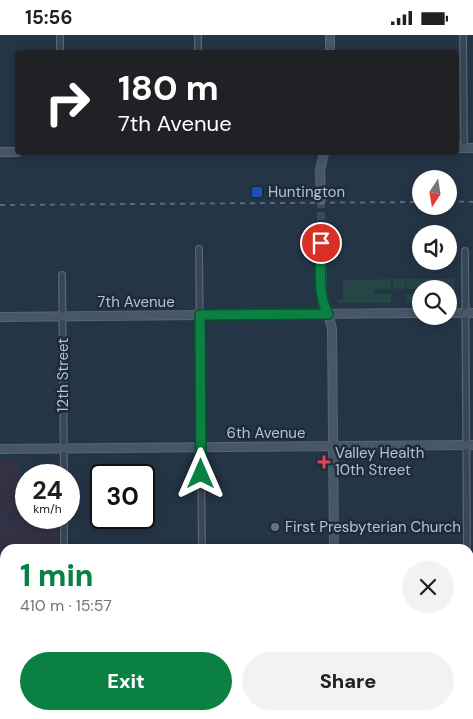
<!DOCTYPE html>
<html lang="en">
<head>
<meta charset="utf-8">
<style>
	body { margin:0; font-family:"DM Sans",sans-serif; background:#f2f2f2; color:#202124; height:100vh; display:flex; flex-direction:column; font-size:19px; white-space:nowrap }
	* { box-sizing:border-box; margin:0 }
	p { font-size:16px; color:#757577 }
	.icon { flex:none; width:28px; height:28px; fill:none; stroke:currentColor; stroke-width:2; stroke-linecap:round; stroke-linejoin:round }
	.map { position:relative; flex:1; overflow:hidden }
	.panel { position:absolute; left:0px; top:509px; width:474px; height:176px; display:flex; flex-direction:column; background:#fff; border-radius:15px 15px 0 0; box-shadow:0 2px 12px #0003 }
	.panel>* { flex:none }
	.hud { position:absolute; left:15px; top:15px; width:444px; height:105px; border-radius:5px; box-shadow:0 2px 12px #0003; background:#202124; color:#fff; overflow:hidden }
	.needle { width:32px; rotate:192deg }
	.controls { position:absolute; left:412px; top:135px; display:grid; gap:10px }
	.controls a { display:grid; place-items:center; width:45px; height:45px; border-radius:50%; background:#fff; box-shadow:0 2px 12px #0003; font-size:25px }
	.speed { position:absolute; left:15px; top:429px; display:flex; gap:10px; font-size:25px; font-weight:700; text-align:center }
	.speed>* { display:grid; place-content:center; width:65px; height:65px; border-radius:50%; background:#fff; box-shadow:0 2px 12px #0003; line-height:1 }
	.speed small { font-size:12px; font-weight:400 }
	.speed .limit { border:2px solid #111; border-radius:8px; background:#fff; color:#111 }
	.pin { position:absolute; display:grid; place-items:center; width:42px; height:42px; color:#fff; margin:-21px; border:2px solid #fff; border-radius:50%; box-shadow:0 1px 5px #0007 }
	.me { position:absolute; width:55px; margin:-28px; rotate:0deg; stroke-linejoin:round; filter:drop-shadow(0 0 4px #0008) }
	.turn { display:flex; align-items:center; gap:18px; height:105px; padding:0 20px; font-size:22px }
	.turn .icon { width:65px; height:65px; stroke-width:2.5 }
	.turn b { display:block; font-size:35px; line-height:42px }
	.round { display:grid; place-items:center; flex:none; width:52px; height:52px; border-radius:26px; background:#f2f2f2 }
	.headline { display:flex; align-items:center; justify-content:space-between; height:85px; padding:0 20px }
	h1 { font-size:30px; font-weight:800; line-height:38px; color:#0b8043 }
	.cta { display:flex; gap:10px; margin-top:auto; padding:10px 20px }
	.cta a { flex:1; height:58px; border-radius:30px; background:#0b8043; color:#fff; font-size:20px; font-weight:800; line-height:58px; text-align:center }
	.cta a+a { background:#f2f2f2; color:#202124 }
	.status { display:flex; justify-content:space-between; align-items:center; height:35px; padding:0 25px; background:#fff; direction:ltr }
	.status svg { height:14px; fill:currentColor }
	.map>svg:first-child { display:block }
	.medical { fill:#333245 }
	.green { fill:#264547 }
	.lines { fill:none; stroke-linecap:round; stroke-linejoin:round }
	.secondary-tunnel { stroke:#3a4a5a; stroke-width:8; stroke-dasharray:8 4; stroke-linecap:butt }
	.street-casing { stroke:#586572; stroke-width:8 }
	.secondary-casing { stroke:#586572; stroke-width:10 }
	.primary-casing { stroke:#43505e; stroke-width:11 }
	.street { stroke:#394755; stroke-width:5.5 }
	.secondary { stroke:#475668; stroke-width:8 }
	.primary { stroke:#576675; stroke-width:9 }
	.rail { stroke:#5b6b7c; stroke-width:2; stroke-dasharray:5 5; stroke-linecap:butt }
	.route-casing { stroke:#07532c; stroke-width:12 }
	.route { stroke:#0b8043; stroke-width:9 }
	.transit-dot { fill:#1a4fb4; stroke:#1e2c3a; stroke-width:2 }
	.health-dot { fill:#e0444e; stroke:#1e2c3a; stroke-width:2 }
	.worship-dot { fill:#6b7280; stroke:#1e2c3a; stroke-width:2 }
	.labels { text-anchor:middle; stroke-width:5; stroke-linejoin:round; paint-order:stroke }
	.poi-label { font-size:15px; fill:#b7c2ce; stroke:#1e2c3a; text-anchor:start }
	.street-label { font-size:15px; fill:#b7c2ce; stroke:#1e2c3a }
</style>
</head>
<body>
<div class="status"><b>15:56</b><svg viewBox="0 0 49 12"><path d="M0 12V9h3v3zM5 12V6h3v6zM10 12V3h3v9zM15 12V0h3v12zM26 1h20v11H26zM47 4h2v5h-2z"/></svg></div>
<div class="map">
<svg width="473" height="684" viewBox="0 0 473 684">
	<rect width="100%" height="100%" fill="#243546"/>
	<path class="medical" d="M0 424H20V478H9L8 483H59V514H5V535H0Z"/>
	<g class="green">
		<path d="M391 244V254H376L374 257 376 259H391V268H338V264H343V245Z"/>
		<path d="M393 244H405V254H400L399 250 398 254H393Z"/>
		<path d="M406 244H454L455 267H449V254H406Z"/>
		<rect x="406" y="259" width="15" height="9"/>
	</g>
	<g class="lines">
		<path class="secondary-tunnel" d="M321 165V208"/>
		<g class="street-casing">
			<g id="street">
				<path d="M60 0V18"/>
				<path d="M198 0V18"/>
				<path d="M463 0 464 113"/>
				<path d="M199 214 202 514"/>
				<path d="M465 216 467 514"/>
				<path d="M62 240 64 440"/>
				<path d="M64 482V514"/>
				<path d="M469 560 473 573V599"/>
			</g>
		</g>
		<g class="secondary-casing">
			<g id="secondary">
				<path d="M330 0V18"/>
				<path d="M456 113H473"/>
				<path d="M0 117H18"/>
				<path d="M321 165 320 135 324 118"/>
				<path d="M321 208 322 260 332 293 334 514"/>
				<path d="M449 278H473"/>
				<path d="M0 282 421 278"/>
				<path d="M0 414 473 410"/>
				<path d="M3 684 473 680"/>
			</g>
		</g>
		<g class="primary-casing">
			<g id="primary">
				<path d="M469 545H473"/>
				<path d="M0 549H5"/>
			</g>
		</g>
		<use href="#street" class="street"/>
		<use href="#secondary" class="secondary"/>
		<use href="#primary" class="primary"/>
		<g class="rail">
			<path d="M449 166 473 167"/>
			<path d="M0 170 421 167"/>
		</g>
	</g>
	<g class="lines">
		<g class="route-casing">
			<path id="route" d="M201 439 200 280 328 279C317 259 321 231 321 208"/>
		</g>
		<use href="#route" class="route"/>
	</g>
	<rect class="transit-dot" x="251" y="151" width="12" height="12" rx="2.5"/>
	<path class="health-dot" d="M321.5 419.5h5v5h5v5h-5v5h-5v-5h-5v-5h5z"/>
	<circle class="worship-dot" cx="275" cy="492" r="5"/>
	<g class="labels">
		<g class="poi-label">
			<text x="268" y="162">Huntington</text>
			<text x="335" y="423">Valley Health<tspan x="335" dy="17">10th Street</tspan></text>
			<text x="285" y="497">First Presbyterian Church</text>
		</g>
		<g class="street-label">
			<text x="136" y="272">7th Avenue</text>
			<text transform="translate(63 340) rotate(-90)" y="5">12th Street</text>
			<text x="266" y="403">6th Avenue</text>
		</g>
	</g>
</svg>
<div class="controls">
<a><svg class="needle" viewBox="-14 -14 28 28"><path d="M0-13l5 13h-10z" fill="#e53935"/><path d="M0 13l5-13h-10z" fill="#757577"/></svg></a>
<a><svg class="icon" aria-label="sound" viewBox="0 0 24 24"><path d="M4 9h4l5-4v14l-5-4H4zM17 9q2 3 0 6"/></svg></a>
<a><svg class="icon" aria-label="search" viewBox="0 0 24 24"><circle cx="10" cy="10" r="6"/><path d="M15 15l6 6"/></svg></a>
</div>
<div class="speed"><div>24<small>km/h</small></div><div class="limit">30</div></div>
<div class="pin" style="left:321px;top:208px;background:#d93025"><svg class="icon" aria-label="arrive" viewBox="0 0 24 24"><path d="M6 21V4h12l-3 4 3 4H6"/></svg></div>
<svg class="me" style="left:201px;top:439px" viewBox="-20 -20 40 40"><path d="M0-17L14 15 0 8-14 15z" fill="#0b8043" stroke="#fff" stroke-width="4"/></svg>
<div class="hud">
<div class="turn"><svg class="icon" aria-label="right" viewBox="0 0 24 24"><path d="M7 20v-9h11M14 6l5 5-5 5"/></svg><div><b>180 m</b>7th Avenue</div></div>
</div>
<section class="panel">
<div class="headline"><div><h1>1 min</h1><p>410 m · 15:57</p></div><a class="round"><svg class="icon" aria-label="close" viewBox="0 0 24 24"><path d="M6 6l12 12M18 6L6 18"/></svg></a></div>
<div class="cta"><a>Exit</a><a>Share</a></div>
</section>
</div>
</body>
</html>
